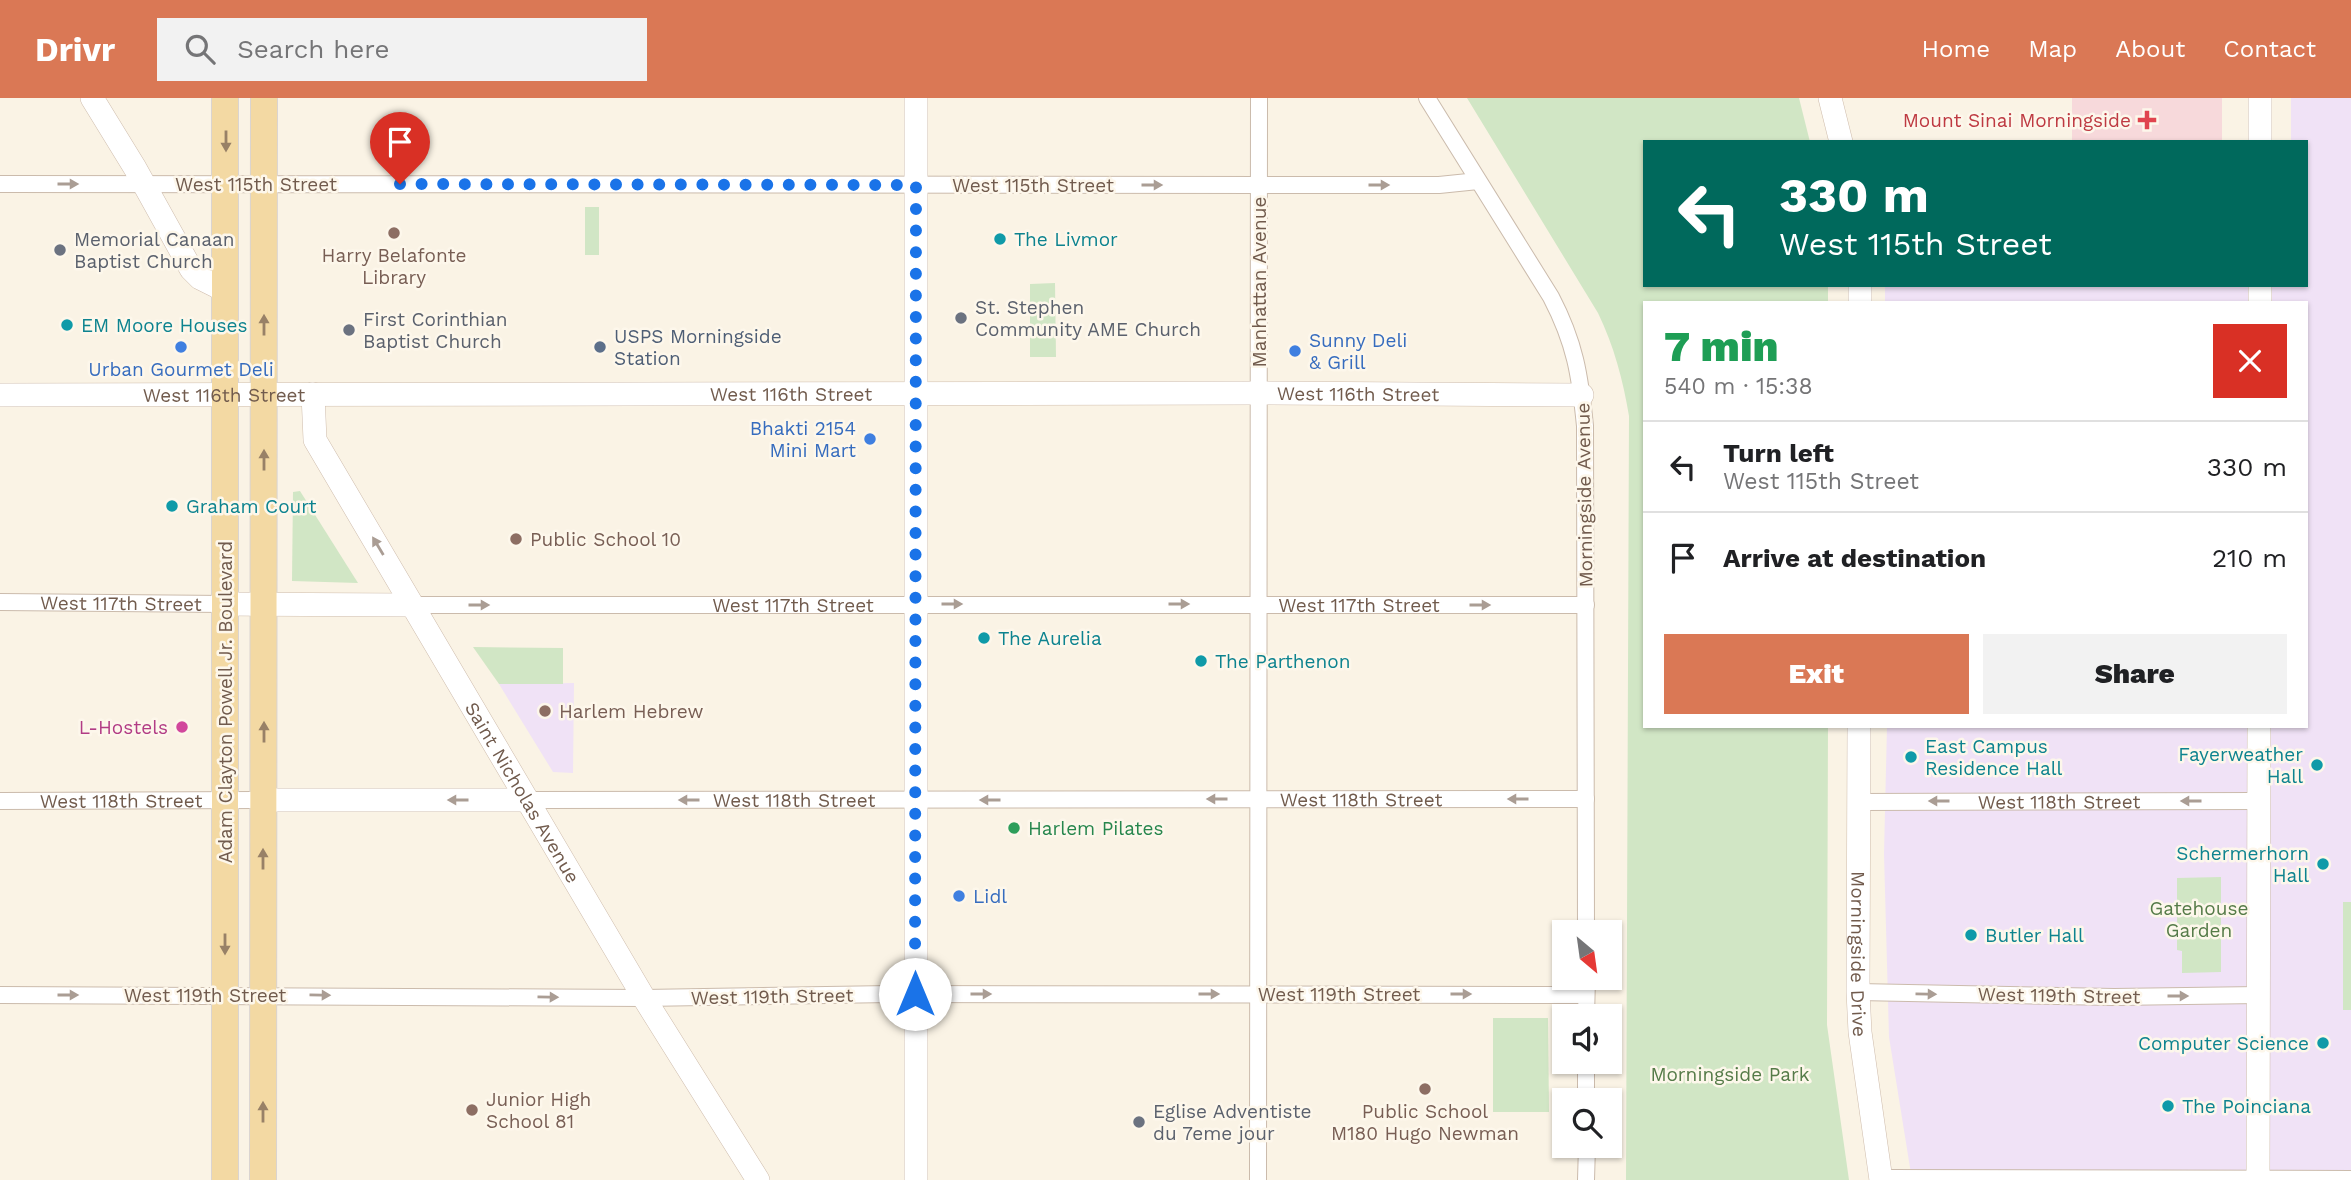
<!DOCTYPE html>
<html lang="en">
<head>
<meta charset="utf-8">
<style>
	body { margin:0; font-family:"Work Sans",sans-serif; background:#f2f2f2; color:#202124; height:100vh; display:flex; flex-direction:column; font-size:26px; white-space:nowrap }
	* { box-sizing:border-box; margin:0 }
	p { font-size:23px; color:#757577 }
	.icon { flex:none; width:38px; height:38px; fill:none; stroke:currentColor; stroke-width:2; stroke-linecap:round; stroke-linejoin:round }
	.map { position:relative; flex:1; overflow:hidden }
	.panel { position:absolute; left:1643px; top:203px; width:665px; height:427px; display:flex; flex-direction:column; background:#fff; border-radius:0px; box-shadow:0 2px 5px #0004 }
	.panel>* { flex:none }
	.top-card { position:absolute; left:1643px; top:42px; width:665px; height:147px; border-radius:0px; box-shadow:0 2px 5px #0004; background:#00695c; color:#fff; overflow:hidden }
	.needle { width:46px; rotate:151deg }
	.fabs { position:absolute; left:1552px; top:822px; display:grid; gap:14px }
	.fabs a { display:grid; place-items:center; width:70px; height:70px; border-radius:0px; background:#fff; box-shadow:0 2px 5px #0004; font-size:35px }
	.pin { position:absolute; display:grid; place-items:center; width:60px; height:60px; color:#fff; margin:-72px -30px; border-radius:50% 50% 50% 0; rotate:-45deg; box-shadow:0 0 7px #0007 }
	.pin .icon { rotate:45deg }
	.me { position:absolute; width:77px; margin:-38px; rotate:0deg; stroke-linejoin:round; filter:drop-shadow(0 0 5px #0008) }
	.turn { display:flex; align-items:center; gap:24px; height:147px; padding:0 21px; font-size:32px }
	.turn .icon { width:91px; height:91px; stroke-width:2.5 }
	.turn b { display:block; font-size:49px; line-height:60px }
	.round { display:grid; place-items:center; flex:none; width:74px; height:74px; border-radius:0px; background:#f2f2f2 }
	.headline { display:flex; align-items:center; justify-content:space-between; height:119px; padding:0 21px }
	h1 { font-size:42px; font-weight:800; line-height:52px; color:#1e9e55 }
	.action { display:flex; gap:14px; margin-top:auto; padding:14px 21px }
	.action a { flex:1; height:80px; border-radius:0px; background:#da7855; color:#fff; font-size:28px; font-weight:800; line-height:80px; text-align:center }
	.action a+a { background:#f2f2f2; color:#202124 }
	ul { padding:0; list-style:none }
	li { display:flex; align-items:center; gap:21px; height:91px; padding:0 21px; border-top:2px solid #e0e0e0 }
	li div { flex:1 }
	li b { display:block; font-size:26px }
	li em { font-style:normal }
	header { display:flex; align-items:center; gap:42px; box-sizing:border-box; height:98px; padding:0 35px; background:#da7855; color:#fff }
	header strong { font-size:33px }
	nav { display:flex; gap:38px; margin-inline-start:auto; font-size:24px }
	.search { width:490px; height:63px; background:#f2f2f2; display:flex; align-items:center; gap:18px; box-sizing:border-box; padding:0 24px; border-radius:0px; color:#757577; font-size:26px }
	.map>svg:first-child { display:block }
	.education { fill:#f0e2f6 }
	.medical { fill:#f7d9db }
	.green { fill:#d1e6c5 }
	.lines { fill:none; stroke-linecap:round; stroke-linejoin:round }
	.street-casing { stroke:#cbbbac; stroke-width:18 }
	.secondary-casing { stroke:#cfbdad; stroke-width:24 }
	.primary-casing { stroke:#dad4d1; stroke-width:28 }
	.street { stroke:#fff; stroke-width:16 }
	.secondary { stroke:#fff; stroke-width:23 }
	.primary { stroke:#f3d9a3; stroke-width:26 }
	.oneway { fill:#988167 }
	.oneway2 { fill:#aa9d94 }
	.route { stroke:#1a73e8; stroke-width:12; stroke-dasharray:0 21.6 }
	.health-dot { fill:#e0444e; stroke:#fdf7eb; stroke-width:2.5 }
	.education-dot { fill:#8d6e63; stroke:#fdf7eb; stroke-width:2.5 }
	.culture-dot { fill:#0f9aa8; stroke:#fdf7eb; stroke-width:2.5 }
	.worship-dot { fill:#6b7280; stroke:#fdf7eb; stroke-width:2.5 }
	.shop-dot { fill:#3f7fe0; stroke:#fdf7eb; stroke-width:2.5 }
	.service-dot { fill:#5c6f8a; stroke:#fdf7eb; stroke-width:2.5 }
	.hotel-dot { fill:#d1479c; stroke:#fdf7eb; stroke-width:2.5 }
	.leisure-dot { fill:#2e9e5b; stroke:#fdf7eb; stroke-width:2.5 }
	.labels { text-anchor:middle; stroke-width:5; stroke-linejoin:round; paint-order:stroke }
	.health-label { font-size:19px; fill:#be3a42; stroke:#fdf7eb; text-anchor:end }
	.street-label { font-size:19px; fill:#715b4d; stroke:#fdf7eb }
	.worship-label { font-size:19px; fill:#5b616d; stroke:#fdf7eb; text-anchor:start }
	.culture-label { font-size:19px; fill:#0d838f; stroke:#fdf7eb; text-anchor:start }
	.education-label { font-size:19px; fill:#785e54; stroke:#fdf7eb; text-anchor:start }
	.service-label { font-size:19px; fill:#4e5e75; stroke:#fdf7eb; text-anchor:start }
	.shop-label { font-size:19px; fill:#366cbe; stroke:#fdf7eb; text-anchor:start }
	.hotel-label { font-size:19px; fill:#b23c85; stroke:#fdf7eb; text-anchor:end }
	.leisure-label { font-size:19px; fill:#27864d; stroke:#fdf7eb; text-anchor:start }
	.park-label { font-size:19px; fill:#557b48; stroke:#fdf7eb }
</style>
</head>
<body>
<header>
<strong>Drivr</strong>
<div class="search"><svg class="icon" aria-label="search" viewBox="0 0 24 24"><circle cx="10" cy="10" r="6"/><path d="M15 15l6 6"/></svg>Search here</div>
<nav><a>Home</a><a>Map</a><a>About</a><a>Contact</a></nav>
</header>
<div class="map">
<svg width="2351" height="1082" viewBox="0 0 2351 1082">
	<rect width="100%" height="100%" fill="#faf3e5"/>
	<g class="education">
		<path d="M2291 0H2351V1082H1912L1889 939 1884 756 1887 628H2306V205H1885V187H2306V44H2291Z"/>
		<path d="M574 585 573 675 553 674 499 586Z"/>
	</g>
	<rect class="medical" x="2072" y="0" width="150" height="44"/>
	<g class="green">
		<path d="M1467 0H1799L1810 44H1645V187H1828V205H1645V628H1828L1827 927 1849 1082H1626L1629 318C1623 282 1614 248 1598 215Z"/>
		<rect x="585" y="109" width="14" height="48"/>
		<path d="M1055 185 1056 259H1030V186Z"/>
		<path d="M300 393 358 485 292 483 293 394Z"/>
		<path d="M473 549 563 550V586H499Z"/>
		<path d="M2221 779V874L2182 875V853L2177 852V780Z"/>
		<rect x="2343" y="804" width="8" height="108"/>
		<path d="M1493 920H1548L1549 1014H1493Z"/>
	</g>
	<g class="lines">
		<g class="street-casing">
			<g id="street">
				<path d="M1427 0 1551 199C1575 245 1580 277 1585 328L1586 835"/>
				<path d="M0 86 1439 87 1478 83"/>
				<path id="s1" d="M0 504 225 506"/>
				<path id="s2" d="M411 507H1586"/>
				<path id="s3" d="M526 702 1586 701"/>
				<path id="s4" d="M0 703 264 702"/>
				<path id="s5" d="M1859 704 2259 703"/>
				<path d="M1858 894 2114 899 2259 897"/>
				<path d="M0 897 644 900 891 896 1586 897"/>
				<path d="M1586 919 1587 880"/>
				<path d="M1586 964V1003"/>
				<path d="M1881 1080 2351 1081"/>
				<path d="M1258 1082 1259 0"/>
				<path d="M1586 1082 1587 1048"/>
			</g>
		</g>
		<g class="secondary-casing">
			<g id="secondary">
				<path d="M92 0 135 70 191 171 200 180 226 193"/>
				<path d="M1830 0 1841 44"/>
				<path d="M2260 0V44"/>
				<path d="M1860 205V187"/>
				<path d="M2260 205V187"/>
				<path id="s6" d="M313 296 315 342 644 900 758 1082"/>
				<path id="s7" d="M0 297 1259 295 1582 297"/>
				<path d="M225 506 411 507"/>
				<path id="s8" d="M1859 628 1858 894 1860 934 1881 1082"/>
				<path d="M264 702H526"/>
				<path d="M916 1082V0"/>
				<path d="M2258 1082 2259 628"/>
			</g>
		</g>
		<g class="primary-casing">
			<g id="primary">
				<path d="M225 1082V0"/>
				<path d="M263 1082 264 0"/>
			</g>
		</g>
		<use href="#street" class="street"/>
		<use href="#secondary" class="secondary"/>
		<use href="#primary" class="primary"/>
	</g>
	<defs><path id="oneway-solid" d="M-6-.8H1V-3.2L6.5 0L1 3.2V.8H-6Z" transform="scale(1.75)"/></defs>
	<g class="oneway">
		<use href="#oneway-solid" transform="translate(226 43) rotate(90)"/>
		<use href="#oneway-solid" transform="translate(264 227) rotate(-90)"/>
		<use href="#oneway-solid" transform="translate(264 362) rotate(-90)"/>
		<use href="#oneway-solid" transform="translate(264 634) rotate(-90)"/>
		<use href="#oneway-solid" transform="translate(263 761) rotate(-90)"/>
		<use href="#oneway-solid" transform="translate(225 846) rotate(90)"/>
		<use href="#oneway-solid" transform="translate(263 1014) rotate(-90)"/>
	</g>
	<g class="oneway2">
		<use href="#oneway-solid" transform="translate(68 86)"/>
		<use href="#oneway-solid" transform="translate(1152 87)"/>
		<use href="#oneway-solid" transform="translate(1379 87)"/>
		<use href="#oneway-solid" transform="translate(378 448) rotate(-121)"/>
		<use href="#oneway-solid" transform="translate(952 506)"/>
		<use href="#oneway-solid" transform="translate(1179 506)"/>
		<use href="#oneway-solid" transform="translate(479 507)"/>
		<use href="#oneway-solid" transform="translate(1480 507)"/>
		<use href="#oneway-solid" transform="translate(1217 701) rotate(180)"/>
		<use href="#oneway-solid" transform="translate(1518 701) rotate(-180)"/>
		<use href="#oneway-solid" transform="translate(458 702) rotate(180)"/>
		<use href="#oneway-solid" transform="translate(689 702) rotate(-180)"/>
		<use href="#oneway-solid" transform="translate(990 702) rotate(180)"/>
		<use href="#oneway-solid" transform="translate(1939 703) rotate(180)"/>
		<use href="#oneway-solid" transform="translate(2191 703) rotate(180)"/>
		<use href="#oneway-solid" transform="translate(981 896)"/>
		<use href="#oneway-solid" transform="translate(1209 896)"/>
		<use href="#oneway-solid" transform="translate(1461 896)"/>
		<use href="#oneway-solid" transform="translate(1926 896) rotate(1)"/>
		<use href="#oneway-solid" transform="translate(68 897)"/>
		<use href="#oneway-solid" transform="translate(320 897) rotate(1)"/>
		<use href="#oneway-solid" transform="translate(2178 898)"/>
		<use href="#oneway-solid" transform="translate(548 899) rotate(1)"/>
	</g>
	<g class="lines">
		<path class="route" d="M400 86 916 87 915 896"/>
	</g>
	<path class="health-dot" d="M2143.5 11.5h7v7h7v7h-7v7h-7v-7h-7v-7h7z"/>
	<g class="education-dot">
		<circle cx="394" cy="135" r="7"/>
		<circle cx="516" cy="441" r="7"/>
		<circle cx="545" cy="613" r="7"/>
		<circle cx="1425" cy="991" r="7"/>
		<circle cx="472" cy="1012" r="7"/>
	</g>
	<g class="culture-dot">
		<circle cx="1000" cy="141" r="7"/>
		<circle cx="67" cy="227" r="7"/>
		<circle cx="172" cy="408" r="7"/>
		<circle cx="984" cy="540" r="7"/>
		<circle cx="1201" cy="563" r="7"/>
		<circle cx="1911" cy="659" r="7"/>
		<circle cx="2317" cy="667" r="7"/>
		<circle cx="2323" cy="766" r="7"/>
		<circle cx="1971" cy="837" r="7"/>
		<circle cx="2323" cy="945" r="7"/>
		<circle cx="2168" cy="1008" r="7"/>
	</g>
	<g class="worship-dot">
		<circle cx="60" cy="152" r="7"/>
		<circle cx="961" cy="220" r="7"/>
		<circle cx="349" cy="232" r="7"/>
		<circle cx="1139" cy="1024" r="7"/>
	</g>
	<g class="shop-dot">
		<circle cx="181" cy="249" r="7"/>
		<circle cx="1295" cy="253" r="7"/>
		<circle cx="870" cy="341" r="7"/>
		<circle cx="959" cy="798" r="7"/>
	</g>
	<circle class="service-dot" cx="600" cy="249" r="7"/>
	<circle class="hotel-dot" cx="182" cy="629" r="7"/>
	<circle class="leisure-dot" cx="1014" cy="730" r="7"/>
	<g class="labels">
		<g class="health-label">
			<text x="2131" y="29">Mount Sinai Morningside</text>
		</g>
		<g class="street-label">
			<text x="256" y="93">West 115th Street</text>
			<text x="1033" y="94">West 115th Street</text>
			<text transform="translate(1259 184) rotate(-90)" y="7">Manhattan Avenue</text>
			<text dy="7" stroke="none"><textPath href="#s7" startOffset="224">West 116th Street</textPath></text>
			<text dy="7" stroke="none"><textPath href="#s7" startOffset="791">West 116th Street</textPath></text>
			<text dy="7" stroke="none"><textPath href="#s7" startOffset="1358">West 116th Street</textPath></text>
			<text transform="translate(1584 397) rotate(-91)" y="7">Morningside Avenue</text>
			<text dy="7" stroke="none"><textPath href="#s1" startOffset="121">West 117th Street</textPath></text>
			<text dy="7" stroke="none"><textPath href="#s2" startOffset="382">West 117th Street</textPath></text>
			<text dy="7" stroke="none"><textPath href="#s2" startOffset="948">West 117th Street</textPath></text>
			<text transform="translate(225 604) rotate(-90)" y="7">Adam Clayton Powell Jr. Boulevard</text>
			<text dy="7" stroke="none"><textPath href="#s6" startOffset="455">Saint Nicholas Avenue</textPath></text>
			<text dy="7" stroke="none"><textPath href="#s3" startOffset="835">West 118th Street</textPath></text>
			<text dy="7" stroke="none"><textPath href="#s3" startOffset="268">West 118th Street</textPath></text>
			<text dy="7" stroke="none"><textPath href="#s4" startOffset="121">West 118th Street</textPath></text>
			<text dy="7" stroke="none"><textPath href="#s5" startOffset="200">West 118th Street</textPath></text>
			<text dy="7" stroke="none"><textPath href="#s8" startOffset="228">Morningside Drive</textPath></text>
			<text x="1339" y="903">West 119th Street</text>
			<text x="205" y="904">West 119th Street</text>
			<text transform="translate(2059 897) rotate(1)" y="7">West 119th Street</text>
			<text transform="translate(772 898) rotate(-1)" y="7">West 119th Street</text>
		</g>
		<g class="worship-label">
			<text x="74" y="148">Memorial Canaan<tspan x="74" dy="22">Baptist Church</tspan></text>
			<text x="975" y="216">St. Stephen<tspan x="975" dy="22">Community AME Church</tspan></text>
			<text x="363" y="228">First Corinthian<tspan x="363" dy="22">Baptist Church</tspan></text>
			<text x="1153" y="1020">Eglise Adventiste<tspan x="1153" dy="22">du 7eme jour</tspan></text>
		</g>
		<g class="culture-label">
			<text x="1014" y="148">The Livmor</text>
			<text x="81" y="234">EM Moore Houses</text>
			<text x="186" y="415">Graham Court</text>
			<text x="998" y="547">The Aurelia</text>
			<text x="1215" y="570">The Parthenon</text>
			<text x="1925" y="655">East Campus<tspan x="1925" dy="22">Residence Hall</tspan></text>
			<text x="2303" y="663" text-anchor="end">Fayerweather<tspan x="2303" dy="22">Hall</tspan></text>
			<text x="2309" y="762" text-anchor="end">Schermerhorn<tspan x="2309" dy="22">Hall</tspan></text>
			<text x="1985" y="844">Butler Hall</text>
			<text x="2309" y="952" text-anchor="end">Computer Science</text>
			<text x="2182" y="1015">The Poinciana</text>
		</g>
		<g class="education-label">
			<text x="394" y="164" text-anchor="middle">Harry Belafonte<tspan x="394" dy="22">Library</tspan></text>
			<text x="530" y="448">Public School 10</text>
			<text x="559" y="620">Harlem Hebrew</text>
			<text x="486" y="1008">Junior High<tspan x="486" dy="22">School 81</tspan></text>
			<text x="1425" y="1020" text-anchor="middle">Public School<tspan x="1425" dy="22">M180 Hugo Newman</tspan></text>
		</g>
		<g class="service-label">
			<text x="614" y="245">USPS Morningside<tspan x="614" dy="22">Station</tspan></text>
		</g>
		<g class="shop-label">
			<text x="1309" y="249">Sunny Deli<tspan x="1309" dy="22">&amp; Grill</tspan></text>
			<text x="181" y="278" text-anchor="middle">Urban Gourmet Deli</text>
			<text x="856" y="337" text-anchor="end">Bhakti 2154<tspan x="856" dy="22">Mini Mart</tspan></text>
			<text x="973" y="805">Lidl</text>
		</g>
		<g class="hotel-label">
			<text x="168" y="636">L-Hostels</text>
		</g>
		<g class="leisure-label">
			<text x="1028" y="737">Harlem Pilates</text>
		</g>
		<g class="park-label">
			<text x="2199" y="817">Gatehouse<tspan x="2199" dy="22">Garden</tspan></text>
			<text x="1730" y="983">Morningside Park</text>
		</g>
	</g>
</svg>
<div class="fabs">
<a><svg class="needle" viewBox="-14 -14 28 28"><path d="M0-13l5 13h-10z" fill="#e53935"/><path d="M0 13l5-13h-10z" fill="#757577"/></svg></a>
<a><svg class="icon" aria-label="sound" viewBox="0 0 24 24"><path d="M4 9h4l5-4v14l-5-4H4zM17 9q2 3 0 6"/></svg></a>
<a><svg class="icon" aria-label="search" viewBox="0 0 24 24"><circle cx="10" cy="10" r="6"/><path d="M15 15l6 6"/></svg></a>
</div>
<div class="pin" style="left:400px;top:86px;background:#d93025"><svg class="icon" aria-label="arrive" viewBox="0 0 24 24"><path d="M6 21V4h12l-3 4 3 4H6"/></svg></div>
<svg class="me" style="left:915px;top:896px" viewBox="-20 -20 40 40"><circle r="19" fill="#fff"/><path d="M0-13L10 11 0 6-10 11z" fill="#1a73e8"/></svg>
<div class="top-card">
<div class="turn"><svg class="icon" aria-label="left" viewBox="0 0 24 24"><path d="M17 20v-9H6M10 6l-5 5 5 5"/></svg><div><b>330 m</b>West 115th Street</div></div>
</div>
<section class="panel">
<div class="headline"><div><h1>7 min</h1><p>540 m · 15:38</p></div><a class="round" style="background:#d93025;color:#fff"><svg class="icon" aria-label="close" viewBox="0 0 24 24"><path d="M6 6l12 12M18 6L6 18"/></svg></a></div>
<ul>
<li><svg class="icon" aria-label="left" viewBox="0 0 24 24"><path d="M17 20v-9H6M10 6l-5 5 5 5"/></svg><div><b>Turn left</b><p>West 115th Street</p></div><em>330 m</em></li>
<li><svg class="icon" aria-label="arrive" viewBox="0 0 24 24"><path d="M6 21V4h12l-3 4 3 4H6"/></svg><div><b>Arrive at destination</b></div><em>210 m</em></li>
</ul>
<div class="action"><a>Exit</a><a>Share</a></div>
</section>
</div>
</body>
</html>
